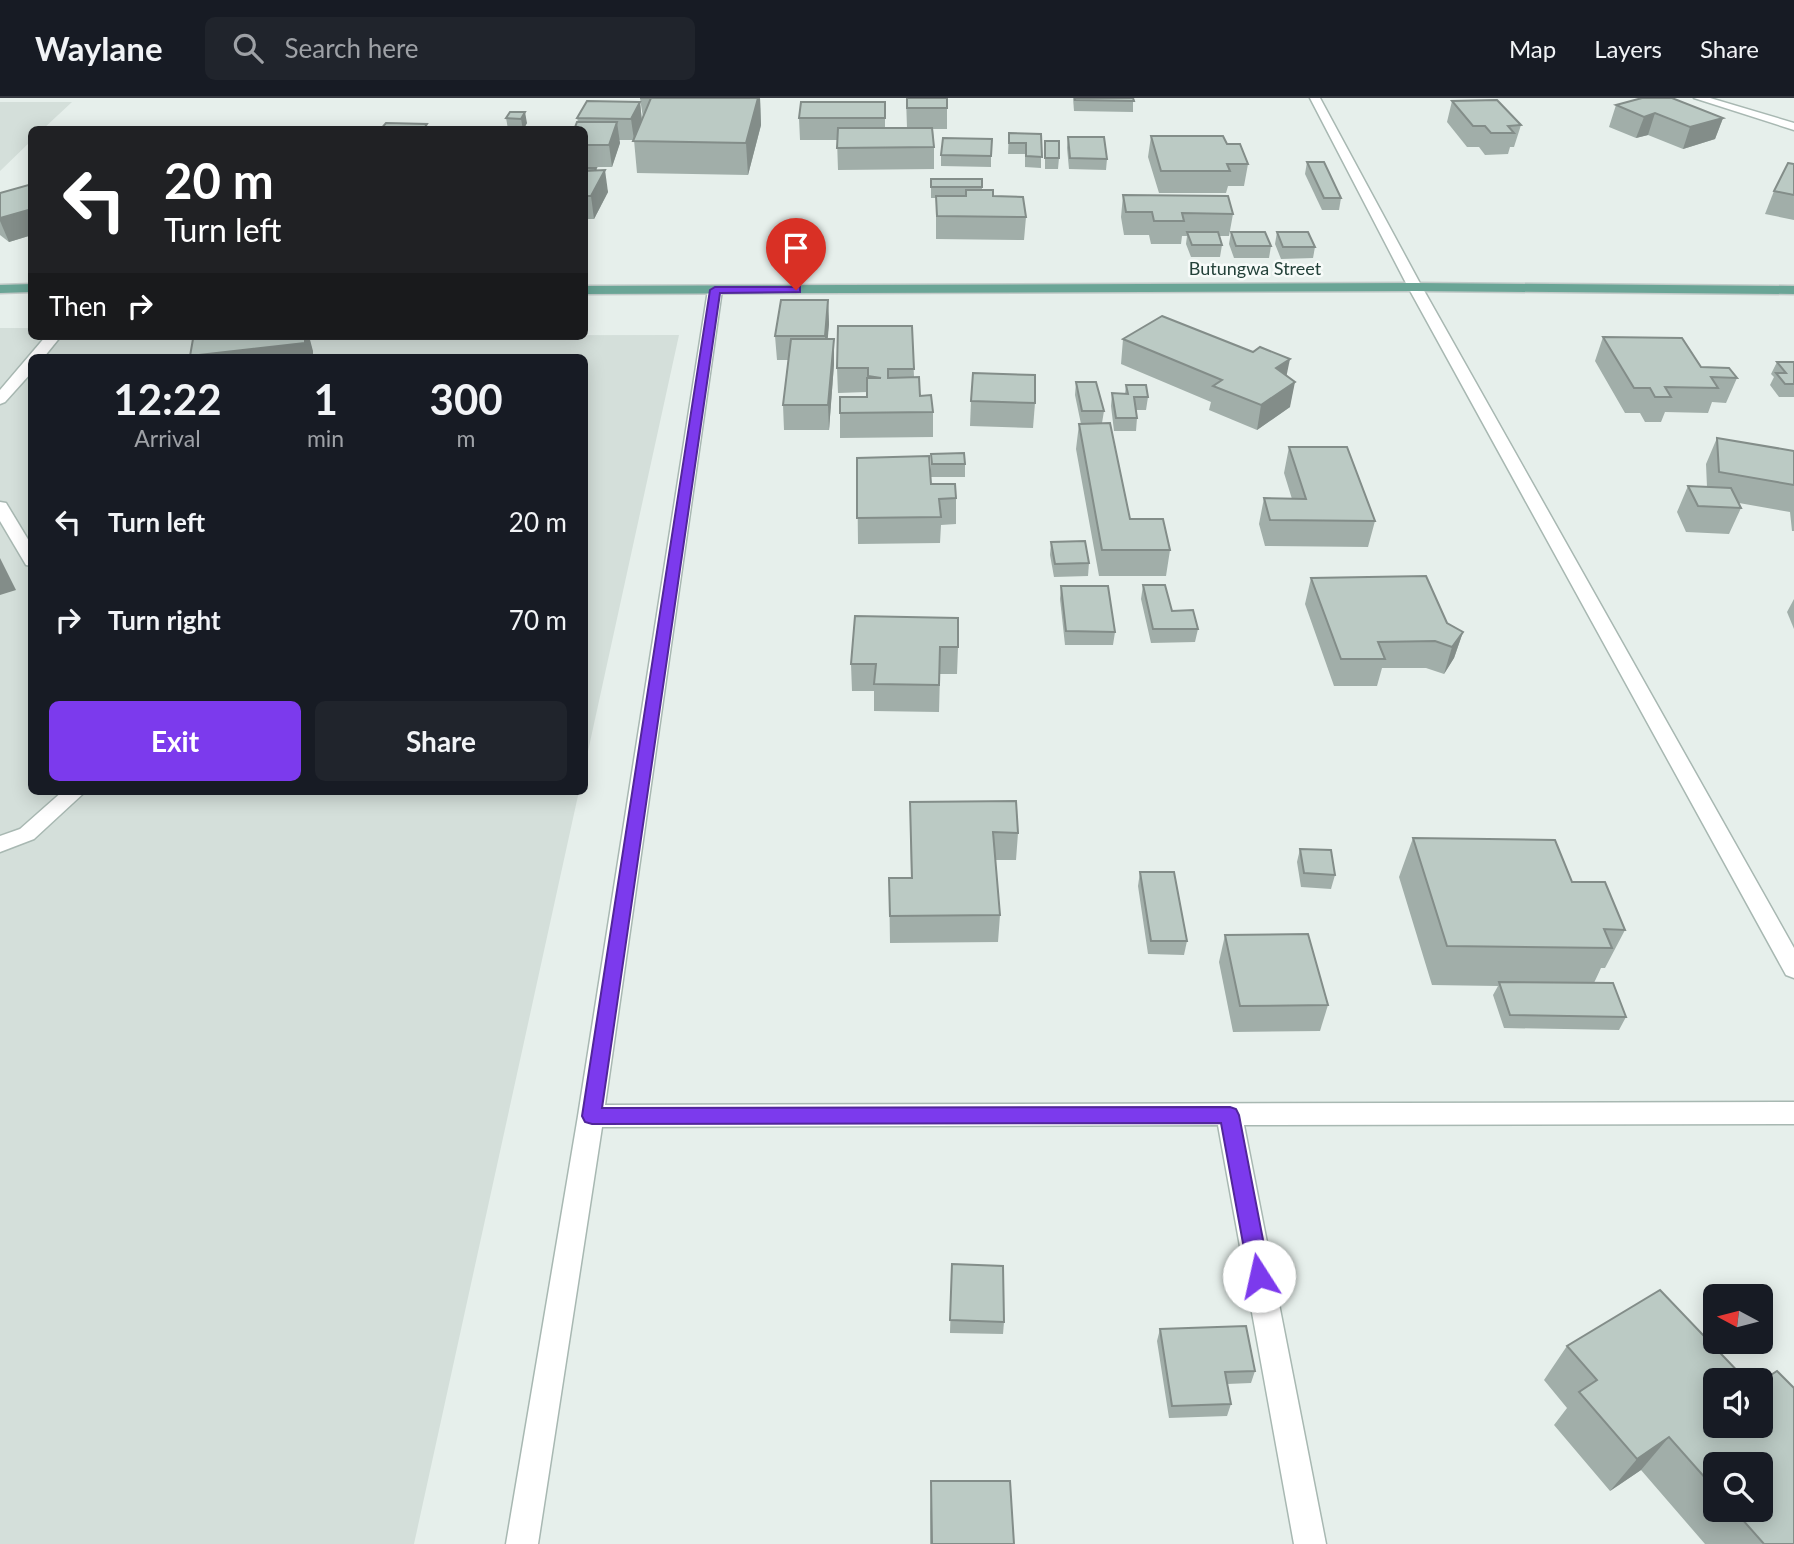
<!DOCTYPE html>
<html lang="en">
<head>
<meta charset="utf-8">
<style>
	body { margin:0; font-family:Lato,sans-serif; background:#20242c; color:#f1f3f6; height:100vh; display:flex; flex-direction:column; font-size:26px; white-space:nowrap }
	* { box-sizing:border-box; margin:0 }
	p { font-size:23px; color:#9ea1a6 }
	.icon { flex:none; width:38px; height:38px; fill:none; stroke:currentColor; stroke-width:2; stroke-linecap:round; stroke-linejoin:round }
	.map { position:relative; flex:1; overflow:hidden }
	.drawer { position:absolute; left:28px; top:256px; width:560px; height:441px; display:flex; flex-direction:column; background:#171b24; border-radius:10px; box-shadow:0 4px 18px #0003 }
	.drawer>* { flex:none }
	.top-card { position:absolute; left:28px; top:28px; width:560px; height:214px; border-radius:10px; box-shadow:0 4px 18px #0003; background:#202124; color:#fff; overflow:hidden }
	.needle { width:46px; rotate:277deg }
	.fabs { position:absolute; left:1703px; top:1186px; display:grid; gap:14px }
	.fabs a { display:grid; place-items:center; width:70px; height:70px; border-radius:10px; background:#171b24; box-shadow:0 4px 18px #0003; font-size:35px }
	.pin { position:absolute; display:grid; place-items:center; width:60px; height:60px; color:#fff; margin:-72px -30px; border-radius:50% 50% 50% 0; rotate:-45deg; box-shadow:0 0 7px #0007 }
	.pin .icon { rotate:45deg }
	.me { position:absolute; width:77px; margin:-38px; rotate:350deg; stroke-linejoin:round; filter:drop-shadow(0 0 5px #0008) }
	.turn { display:flex; align-items:center; gap:24px; height:147px; padding:0 21px; font-size:32px }
	.turn .icon { width:91px; height:91px; stroke-width:2.5 }
	.turn b { display:block; font-size:49px; line-height:60px }
	.then { display:flex; align-items:center; height:66px; padding:0 21px; background:#0003; gap:14px; font-size:26px }
	.eta { display:flex; justify-content:space-evenly; align-items:center; height:119px; text-align:center }
	.eta b { font-size:42px; font-weight:700; line-height:49px }
	.button { display:flex; gap:14px; margin-top:auto; padding:14px 21px }
	.button a { flex:1; height:80px; border-radius:10px; background:#7c3aed; color:#fff; font-size:28px; font-weight:700; line-height:80px; text-align:center }
	.button a+a { background:#20242c; color:#f1f3f6 }
	ul { padding:0; list-style:none }
	li { display:flex; align-items:center; gap:21px; height:98px; padding:0 21px }
	li div { flex:1 }
	li b { display:block; font-size:26px }
	li em { font-style:normal }
	header { display:flex; align-items:center; gap:42px; box-sizing:border-box; height:98px; padding:0 35px; background:#171b24; border-bottom:2px solid #363941 }
	header strong { font-size:33px }
	nav { display:flex; gap:38px; margin-inline-start:auto; font-size:24px }
	.search { width:490px; height:63px; background:#20242c; display:flex; align-items:center; gap:18px; box-sizing:border-box; padding:0 24px; border-radius:10px; color:#9ea1a6; font-size:26px }
	.map>svg:first-child { display:block }
	.built { fill:#d4dfda }
	.lines { fill:none; stroke-linecap:round; stroke-linejoin:round }
	.minor-casing { stroke:#a8b8b2; stroke-width:3 }
	.major-casing { stroke:#c2cac8; stroke-width:3 }
	.minor { fill:#fff; fill-rule:evenodd }
	.major { fill:#6aa596; fill-rule:evenodd }
	.wall { fill:#a1aea9; fill-rule:evenodd }
	.shaded-wall { fill:#838d89 }
	.building { fill:#bbcac4; stroke:#838d89; stroke-width:2 }
	.route { fill:#7c3aed; stroke:#51269a; stroke-width:2 }
	.labels { text-anchor:middle; stroke-width:5; stroke-linejoin:round; paint-order:stroke }
	.far-street-label { font-size:18px; fill:#24423a; stroke:#f7fbf9 }
</style>
</head>
<body>
<header>
<strong>Waylane</strong>
<div class="search"><svg class="icon" aria-label="search" viewBox="0 0 24 24"><circle cx="10" cy="10" r="6"/><path d="M15 15l6 6"/></svg>Search here</div>
<nav><a>Map</a><a>Layers</a><a>Share</a></nav>
</header>
<div class="map">
<svg width="1794" height="1446" viewBox="0 0 1794 1446">
	<rect width="100%" height="100%" fill="#e6efeb"/>
	<g class="built">
		<path d="M0 4H72L43 31 32 32 31 43 0 73Z"/>
		<path d="M0 230H31L32 238 679 237 585 667 584 259H32V693H579L414 1446H0Z"/>
	</g>
	<g class="lines">
		<g class="minor-casing">
			<g id="minor">
				<path d="M1310 0H1320L1422 189 1794 850V880L1786 877 1408 189Z"/>
				<path d="M1694 0H1710L1794 25V32Z"/>
				<path d="M715 188 722 192 605 1007 1794 1004V1026L1244 1027 1326 1446H1294L1218 1027 602 1029 538 1446H506L578 1018 708 192Z"/>
				<path d="M46 238H61L44 259H32V274L5 304 0 306V292Z"/>
				<path d="M0 404 6 405 32 448V468L26 467 0 423Z"/>
				<path d="M63 693H86L34 741 0 754V738L20 731Z"/>
			</g>
		</g>
		<g class="major-casing">
			<g id="major">
				<path d="M1415 185 1794 188V196L1415 193 584 196V188Z"/>
				<path d="M32 186V194L0 195V187Z"/>
			</g>
		</g>
		<use href="#minor" class="minor"/>
		<use href="#major" class="major"/>
	</g>
	<g class="wall">
		<path d="M640 0H760L761 27 748 77 637 75 634 42H619L620 45 612 69H584V32L578 24 577 20 640 4 642 22 643 20Z"/>
		<path d="M906 0H947V31H933L934 49V71L838 72 837 42H800L799 20 885 4V30H907Z"/>
		<path d="M1073 0H1133V14L1074 13Z"/>
		<path d="M1452 3 1521 27 1514 49H1510L1508 56 1485 57 1479 49H1467L1447 24Z"/>
		<path d="M1616 7 1723 20 1715 41 1683 51 1648 37 1636 40 1609 29Z"/>
		<path d="M510 14 527 25 523 32 508 31 506 20Z"/>
		<path d="M1009 35 1041 36V70L1025 69V56H1008Z"/>
		<path d="M1151 38 1227 46 1248 66 1244 88H1228L1226 95H1159L1148 59Z"/>
		<path d="M1068 39 1107 61 1106 72 1069 71 1067 50Z"/>
		<path d="M1045 43 1059 60 1058 71H1045Z"/>
		<path d="M941 57 991 58V69L941 68Z"/>
		<path d="M1307 64 1341 100 1339 112H1322L1305 76Z"/>
		<path d="M1794 66V122L1765 116 1774 93Z"/>
		<path d="M584 70H596L608 94 594 121H584Z"/>
		<path d="M931 81H982V92L1026 119 1024 142 936 141V100H931Z"/>
		<path d="M32 86V137L9 144 0 137V95Z"/>
		<path d="M1123 97 1233 116 1229 138H1219L1222 147 1220 159H1191L1186 146 1187 138H1182L1181 146H1151L1149 137H1124L1121 119Z"/>
		<path d="M1231 134 1271 148 1269 160H1234L1229 146Z"/>
		<path d="M1277 134 1315 149 1313 160 1281 161 1275 146Z"/>
		<path d="M828 202 829 226 827 241 834 266 829 332H784L783 307 788 262H777L775 238Z"/>
		<path d="M912 228 914 279 920 298 933 314V339L840 340V315L867 299V294L838 295 837 270Z"/>
		<path d="M1603 239 1701 269 1737 280 1726 305 1712 304 1708 315 1665 314 1661 324H1645L1640 315H1625L1595 263Z"/>
		<path d="M1123 241 1287 277 1290 309 1257 332 1209 312 1211 304 1121 266Z"/>
		<path d="M1777 264H1794V299H1779L1770 287 1774 279 1771 276Z"/>
		<path d="M1076 284 1104 313 1102 325 1130 421 1170 452 1166 478H1099L1076 351 1079 326H1081L1075 297Z"/>
		<path d="M1126 287 1148 299 1146 312H1136L1137 320 1136 333H1114L1111 308 1112 295 1125 296Z"/>
		<path d="M971 303 1035 305 1033 330 970 328Z"/>
		<path d="M1717 340 1794 353V433H1792L1790 414 1739 405 1741 410 1729 436 1686 434 1677 414 1688 388 1707 389 1706 366Z"/>
		<path d="M1289 349 1375 423 1368 449 1265 448 1259 426 1264 400 1292 401 1284 375Z"/>
		<path d="M931 356 965 366V379H931Z"/>
		<path d="M857 360 931 386 956 400V426L941 427 940 445 858 446Z"/>
		<path d="M1051 444 1089 465 1088 478 1054 479 1050 457Z"/>
		<path d="M1311 480 1447 525 1463 534 1454 560 1444 576 1426 570H1382L1377 588H1334L1305 506Z"/>
		<path d="M1143 487 1172 513 1198 531 1195 544 1151 545 1141 501Z"/>
		<path d="M1061 488 1115 534 1113 547H1065L1060 501Z"/>
		<path d="M1794 501V531L1787 514Z"/>
		<path d="M855 518 958 549 957 576H940L939 614 874 613V593H852L851 566Z"/>
		<path d="M910 704 1018 735 1016 762H995L1000 817 998 844 890 845 889 780H911Z"/>
		<path d="M1413 740 1572 784 1625 832 1605 870H1601L1594 885 1626 919 1619 932 1504 930 1493 897 1498 888 1432 887 1399 779Z"/>
		<path d="M1300 751 1335 777 1331 791 1301 789 1297 764Z"/>
		<path d="M1140 774 1187 843 1184 857 1148 856 1138 788Z"/>
		<path d="M1225 837 1328 907 1320 933 1233 934 1219 864Z"/>
		<path d="M952 1166 1004 1224 1003 1236 950 1235Z"/>
		<path d="M1660 1192 1747 1283H1715V1328H1760V1284L1777 1273 1794 1290V1446H1705L1641 1372 1610 1393 1554 1327 1567 1310 1544 1282 1567 1248ZM1715 1367H1760V1412H1715Z"/>
		<path d="M1160 1231 1255 1273 1251 1285 1227 1286 1231 1306 1227 1318 1169 1320 1157 1243Z"/>
		<path d="M931 1383 1014 1446H930V1415Z"/>
	</g>
	<g class="shaded-wall">
		<path d="M758 0H760L761 27 748 77 746 45Z"/>
		<path d="M640 4 642 25 634 42 631 21Z"/>
		<path d="M525 14 527 25 523 32 521 21Z"/>
		<path d="M1655 15 1648 37 1636 40 1644 19Z"/>
		<path d="M1723 20 1715 41 1683 51 1690 29Z"/>
		<path d="M617 24 620 45 612 69 609 47Z"/>
		<path d="M605 72 608 94 594 121 591 98Z"/>
		<path d="M32 111V137L9 144 0 123V120Z"/>
		<path d="M828 202 829 226 826 262 825 238Z"/>
		<path d="M305 238H309L313 253V259H191L190 258Z"/>
		<path d="M834 241V266L829 332 828 307Z"/>
		<path d="M1290 261 1285 285 1276 270Z"/>
		<path d="M1295 284 1290 309 1257 332 1261 307Z"/>
		<path d="M0 460 16 492 0 497Z"/>
		<path d="M1463 534 1454 560 1444 576 1452 549Z"/>
		<path d="M1669 1339 1641 1372 1610 1393 1637 1361Z"/>
	</g>
	<g class="building">
		<path d="M640 0H758L746 45 633 43 651 0Z"/>
		<rect x="907" y="0" width="40" height="10"/>
		<path d="M1075 0H1133L1134 3 1075 2Z"/>
		<path d="M1642 0H1672L1723 20 1690 29 1655 15 1644 19 1616 7Z"/>
		<path d="M1497 2 1521 27 1508 28 1514 35H1491L1485 28H1473L1452 3Z"/>
		<path d="M587 3 640 4 631 21 577 20Z"/>
		<path d="M801 4H885V20H799Z"/>
		<path d="M510 14H525L521 21 506 20Z"/>
		<path d="M577 24H617L609 47H584V32H574Z"/>
		<path d="M386 25 427 26 423 32H380Z"/>
		<path d="M838 30H932L934 49 837 50Z"/>
		<path d="M1009 35 1041 36 1042 59 1026 58V45H1009Z"/>
		<path d="M1151 38H1223L1227 46H1240L1248 66H1227L1230 73H1161Z"/>
		<path d="M1068 39H1104L1107 61 1070 60Z"/>
		<path d="M943 40 992 41 991 58 941 57Z"/>
		<rect x="1045" y="43" width="14" height="17"/>
		<path d="M1307 64H1324L1341 100H1324Z"/>
		<path d="M1788 65 1794 66V97L1774 93Z"/>
		<path d="M584 70H596L595 72 584 73Z"/>
		<path d="M605 72 591 98H584V73Z"/>
		<rect x="931" y="81" width="51" height="8"/>
		<path d="M32 86V111L0 120V95Z"/>
		<path d="M966 92H993V98L1023 99 1026 119 937 118 936 98H966Z"/>
		<path d="M1123 97 1228 98 1233 116 1182 115 1184 123H1154L1152 114H1126Z"/>
		<path d="M1187 134H1218L1222 147H1192Z"/>
		<path d="M1231 134H1265L1271 148H1236Z"/>
		<path d="M1277 134H1308L1315 149H1283Z"/>
		<path d="M781 202H828L825 238H775Z"/>
		<path d="M1162 218 1253 254 1260 249 1290 261 1276 270 1295 284 1261 307 1213 288 1222 282 1123 241Z"/>
		<path d="M838 228H912L914 271H888V280L919 279 920 298 931 297 933 314 840 315V299H867V280H881L868 278V270H837Z"/>
		<path d="M218 238H305V245L190 258 193 241Z"/>
		<path d="M1603 239 1682 240 1701 269 1729 270 1737 280 1711 279 1718 290 1665 289 1671 299H1655L1650 290H1634Z"/>
		<path d="M791 241H834L828 307H783Z"/>
		<path d="M1777 264H1794V286H1785L1776 275H1786Z"/>
		<path d="M973 275 1035 277V305L971 303Z"/>
		<path d="M1076 284H1096L1104 313H1082Z"/>
		<path d="M1126 287H1146L1148 299H1134L1137 320H1116L1112 295 1128 296Z"/>
		<path d="M1110 325 1130 421H1163L1170 452H1102L1079 326Z"/>
		<path d="M1717 340 1794 353V387L1719 374Z"/>
		<path d="M1289 349H1347L1375 423 1270 422 1264 400 1306 401Z"/>
		<path d="M964 355 965 366H932L931 356Z"/>
		<path d="M929 358 931 386H955L956 400 939 401 941 419 857 420V360Z"/>
		<path d="M1688 388 1731 390 1741 410 1698 408Z"/>
		<path d="M1085 443 1089 465 1055 466 1051 444Z"/>
		<path d="M1426 478 1447 525 1463 534 1452 549 1435 543 1378 544 1385 561H1341L1311 480Z"/>
		<path d="M1143 487H1165L1172 513 1193 512 1198 531H1153Z"/>
		<path d="M1061 488H1108L1115 534 1066 533Z"/>
		<path d="M855 518 958 520V549H940L939 587 874 586 876 566H851Z"/>
		<path d="M1016 703 1018 735 993 734 1000 817 890 818 889 780H912L910 704Z"/>
		<path d="M1413 740 1555 742 1572 784H1605L1625 832 1604 831 1612 850 1447 848Z"/>
		<path d="M1300 751 1331 752 1335 777 1304 775Z"/>
		<path d="M1140 774H1174L1187 843H1151Z"/>
		<path d="M1308 836 1328 907 1240 908 1225 837Z"/>
		<path d="M1499 884 1613 885 1626 919 1510 917Z"/>
		<path d="M952 1166 1003 1168 1004 1224 950 1222Z"/>
		<path d="M1660 1192 1747 1283H1715V1328H1760V1284L1777 1273 1794 1290V1446H1764L1734 1412H1760V1367H1715V1391L1669 1339 1637 1361 1579 1294 1597 1282 1567 1248Z"/>
		<path d="M1246 1228 1255 1273 1225 1274 1231 1306 1172 1308 1160 1231Z"/>
		<path d="M931 1383H1010L1014 1446H932Z"/>
	</g>
	<path class="route" d="M796 189H800V194L720 195 602 1010 1230 1009 1236 1011 1239 1017 1270 1178 1267 1185 1259 1187 1252 1185 1249 1178 1221 1025 592 1026 585 1024 582 1018 710 192 715 189Z"/>
	<g class="labels">
		<g class="far-street-label">
			<text x="1255" y="177">Butungwa Street</text>
		</g>
	</g>
</svg>
<div class="fabs">
<a><svg class="needle" viewBox="-14 -14 28 28"><path d="M0-13l5 13h-10z" fill="#e53935"/><path d="M0 13l5-13h-10z" fill="#9ea1a6"/></svg></a>
<a><svg class="icon" aria-label="sound" viewBox="0 0 24 24"><path d="M4 9h4l5-4v14l-5-4H4zM17 9q2 3 0 6"/></svg></a>
<a><svg class="icon" aria-label="search" viewBox="0 0 24 24"><circle cx="10" cy="10" r="6"/><path d="M15 15l6 6"/></svg></a>
</div>
<div class="pin" style="left:796px;top:192px;background:#d93025"><svg class="icon" aria-label="arrive" viewBox="0 0 24 24"><path d="M6 21V4h12l-3 4 3 4H6"/></svg></div>
<svg class="me" style="left:1259px;top:1178px" viewBox="-20 -20 40 40"><circle r="19" fill="#fff"/><path d="M0-13L10 11 0 6-10 11z" fill="#7c3aed"/></svg>
<div class="top-card">
<div class="turn"><svg class="icon" aria-label="left" viewBox="0 0 24 24"><path d="M17 20v-9H6M10 6l-5 5 5 5"/></svg><div><b>20 m</b>Turn left</div></div>
<div class="then">Then<svg class="icon" aria-label="right" viewBox="0 0 24 24"><path d="M7 20v-9h11M14 6l5 5-5 5"/></svg></div>
</div>
<section class="drawer">
<div class="eta">
<div><b>12:22</b><p>Arrival</p></div>
<div><b>1</b><p>min</p></div>
<div><b>300</b><p>m</p></div>
</div>
<ul>
<li><svg class="icon" aria-label="left" viewBox="0 0 24 24"><path d="M17 20v-9H6M10 6l-5 5 5 5"/></svg><div><b>Turn left</b></div><em>20 m</em></li>
<li><svg class="icon" aria-label="right" viewBox="0 0 24 24"><path d="M7 20v-9h11M14 6l5 5-5 5"/></svg><div><b>Turn right</b></div><em>70 m</em></li>
</ul>
<div class="button"><a>Exit</a><a>Share</a></div>
</section>
</div>
</body>
</html>
